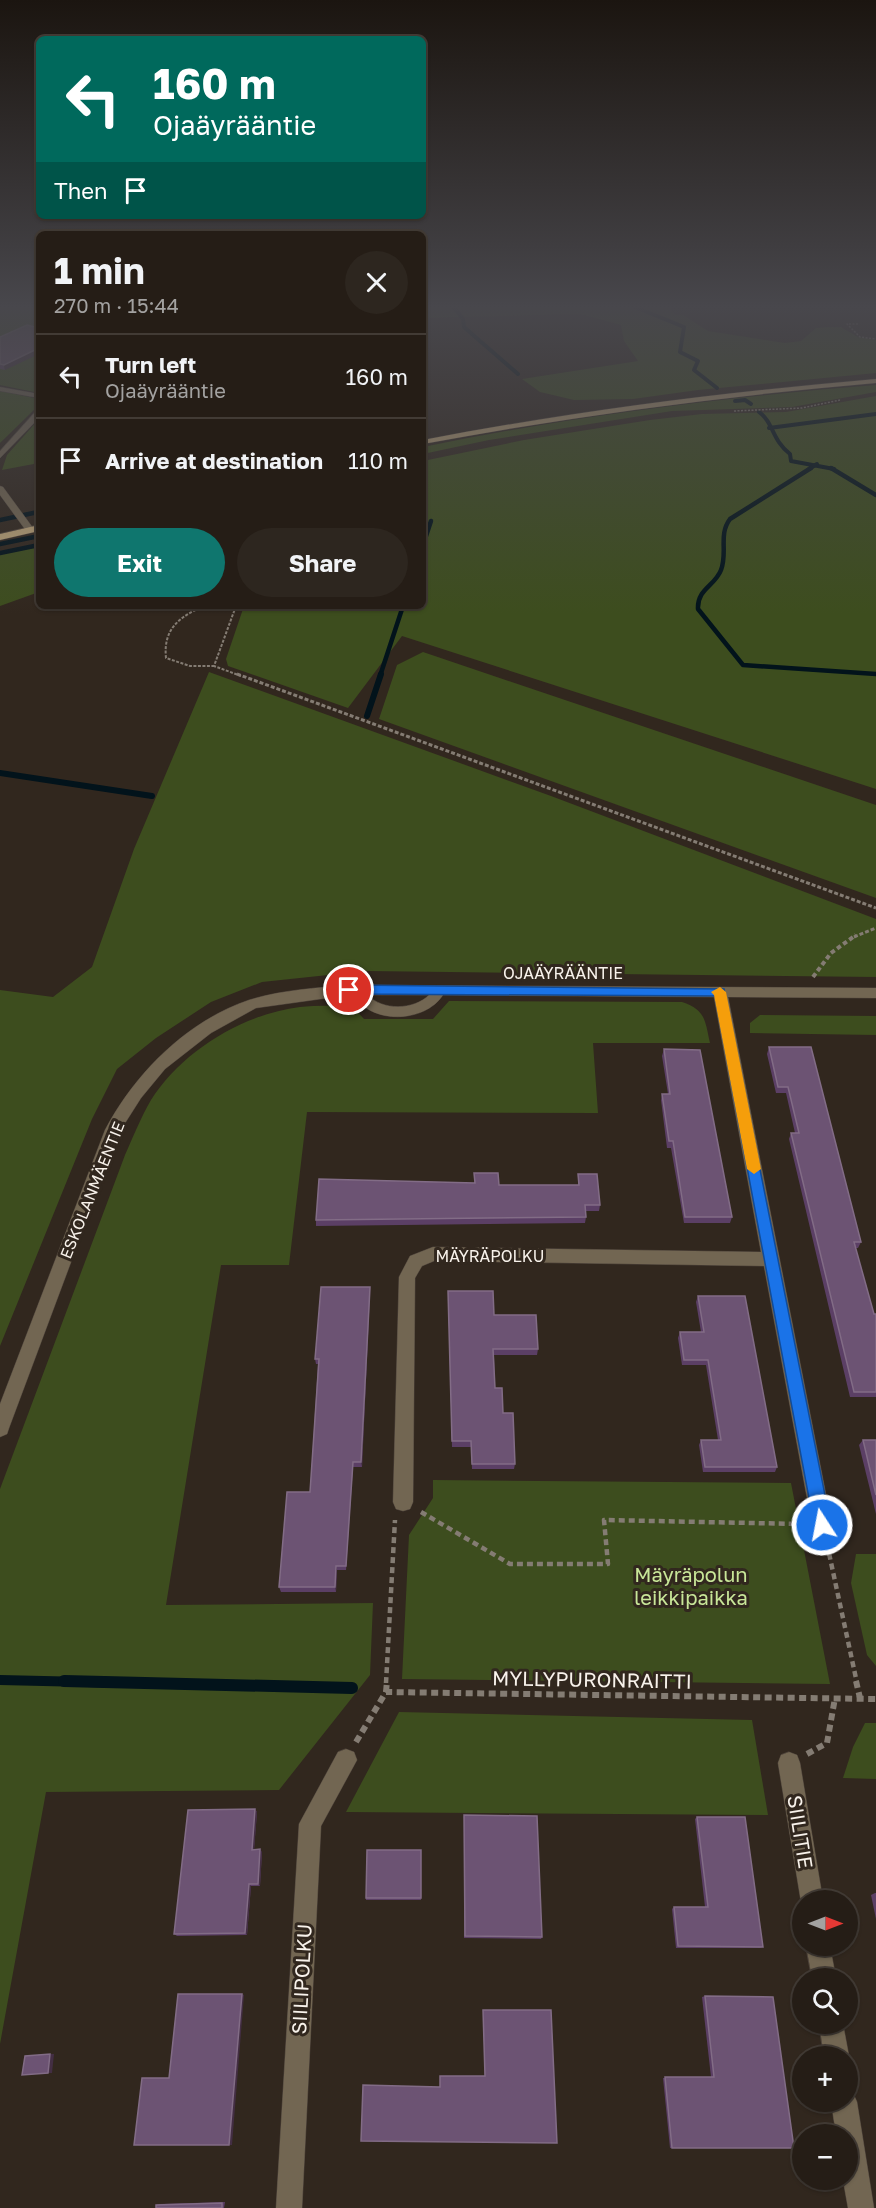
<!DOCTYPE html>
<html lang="en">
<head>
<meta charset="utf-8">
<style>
	body { margin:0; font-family:"Golos Text",sans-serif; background:#2d261f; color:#f1f3f6; height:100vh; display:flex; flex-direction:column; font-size:22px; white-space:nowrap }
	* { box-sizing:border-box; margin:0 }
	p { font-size:20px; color:#a3a2a1 }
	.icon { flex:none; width:33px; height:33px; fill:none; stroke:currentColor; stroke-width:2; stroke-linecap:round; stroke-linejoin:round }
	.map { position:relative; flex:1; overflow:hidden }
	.sheet { position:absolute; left:36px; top:231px; width:390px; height:378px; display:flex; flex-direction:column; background:#251d16; border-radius:9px; box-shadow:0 2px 4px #0004,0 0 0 2px #423b35 }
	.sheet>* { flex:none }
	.guide { position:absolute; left:36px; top:36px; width:390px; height:183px; border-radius:9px; box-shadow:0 2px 4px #0004,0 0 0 2px #423b35; background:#00695c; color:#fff; overflow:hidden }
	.needle { width:39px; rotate:90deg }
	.buttons { position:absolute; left:792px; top:1890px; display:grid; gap:12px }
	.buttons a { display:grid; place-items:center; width:66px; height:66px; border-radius:50%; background:#251d16; box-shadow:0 2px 4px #0004,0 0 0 2px #423b35; font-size:30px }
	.pin { position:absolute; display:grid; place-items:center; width:51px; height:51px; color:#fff; margin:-26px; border:3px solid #fff; border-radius:50%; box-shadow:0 2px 6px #0007 }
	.me { position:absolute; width:66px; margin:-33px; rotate:349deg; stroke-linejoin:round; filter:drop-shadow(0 0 4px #0008) }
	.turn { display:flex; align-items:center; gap:21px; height:126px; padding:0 18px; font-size:27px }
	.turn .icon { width:78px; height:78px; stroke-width:2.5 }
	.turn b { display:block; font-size:42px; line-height:51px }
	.then { display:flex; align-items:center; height:57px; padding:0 18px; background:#0003; gap:12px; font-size:22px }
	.round { display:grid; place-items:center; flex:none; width:63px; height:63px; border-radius:32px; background:#2d261f }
	.overview { display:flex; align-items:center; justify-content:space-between; height:102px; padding:0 18px }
	h1 { font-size:36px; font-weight:700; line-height:45px }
	.action { display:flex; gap:12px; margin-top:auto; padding:12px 18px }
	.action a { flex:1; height:69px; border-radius:36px; background:#0f766e; color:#fff; font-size:24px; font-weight:700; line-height:69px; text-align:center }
	.action a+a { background:#2d261f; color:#f1f3f6 }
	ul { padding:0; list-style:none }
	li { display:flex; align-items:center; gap:18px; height:84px; padding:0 18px; border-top:2px solid #423b35 }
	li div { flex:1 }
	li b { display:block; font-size:22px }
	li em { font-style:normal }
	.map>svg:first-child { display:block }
	.green { fill:#3d4d1e }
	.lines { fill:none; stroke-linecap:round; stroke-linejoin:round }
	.stream-far4 { stroke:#02131b; stroke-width:4 }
	.stream-far3 { stroke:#02131b; stroke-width:4.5 }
	.stream-far2 { stroke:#02131b; stroke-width:6 }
	.stream-far1 { stroke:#02131b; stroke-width:10 }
	.stream { stroke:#02131b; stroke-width:12 }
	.minor-casing { stroke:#4d433b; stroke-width:1 }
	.major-casing { stroke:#4d433b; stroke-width:1 }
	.path-far5 { stroke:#847c73; stroke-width:1.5; stroke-dasharray:2 1.5; stroke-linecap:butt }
	.path-far4 { stroke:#847c73; stroke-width:2; stroke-dasharray:3 1.5; stroke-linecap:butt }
	.path-far3 { stroke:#847c73; stroke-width:3; stroke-dasharray:4 2; stroke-linecap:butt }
	.path-far2 { stroke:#847c73; stroke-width:4; stroke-dasharray:4.5 3; stroke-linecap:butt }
	.path-far1 { stroke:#847c73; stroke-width:4.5; stroke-dasharray:6 4; stroke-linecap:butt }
	.path { stroke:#847c73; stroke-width:6; stroke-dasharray:7 4.5; stroke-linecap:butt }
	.minor { fill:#726652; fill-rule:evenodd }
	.major { fill:#baa277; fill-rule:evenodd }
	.wall { fill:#5b3f65 }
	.shaded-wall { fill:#432e43 }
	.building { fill:#6c5373; stroke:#826c86; stroke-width:1.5 }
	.route { fill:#1a73e8; stroke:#114b97; stroke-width:1.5 }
	.slow { fill:#f59e0b }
	.labels { text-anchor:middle; stroke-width:6; stroke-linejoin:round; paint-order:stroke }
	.street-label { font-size:16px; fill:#f8f2eb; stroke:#31271e }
	.near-park-label { font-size:20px; fill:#c8e698; stroke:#31271e }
	.near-street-label { font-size:20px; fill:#f8f2eb; stroke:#31271e }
</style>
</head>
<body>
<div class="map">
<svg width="876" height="2208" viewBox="0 0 876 2208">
	<rect width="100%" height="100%" fill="#31271e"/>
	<g class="green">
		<path d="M0 305H39V393L0 385Z"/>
		<path d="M423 305H669L674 314 683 315 708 331 785 343 801 341 816 328 828 327H841L858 337 876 340V373L698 390 633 399 574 400 540 392 522 379 638 361 624 341 621 325 580 314 423 318Z"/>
		<path d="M876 385V392L792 407 672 411 489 440 423 454V447C573 416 724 397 876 385Z"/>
		<path d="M0 391 39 399V405L0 443Z"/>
		<path d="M876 396V789L402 636 348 708 228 666 226 659 244 606H423V461L524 440 650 420 702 414 786 412Z"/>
		<path d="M39 419V463L2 470 7 455Z"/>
		<path d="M39 545V592L0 606V554Z"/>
		<path d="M423 652 876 805V898L379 719 397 665Z"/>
		<path d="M209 672 551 796 876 919V977L366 971 262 982 211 1002 156 1038 117 1069 92 1119 0 1346V990L53 997 92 967 134 849Z"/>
		<path d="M449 1001 682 1002C706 1010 705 1021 710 1043H593L598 1113 307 1112 289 1265H221L166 1605 373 1603 370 1675 279 1790 46 1792 0 2044V1489L125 1155C133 1137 141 1117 151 1100 182 1051 243 1014 300 1007 317 1005 334 1006 351 1005L364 1019H433Z"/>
		<path d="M760 1015 876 1016V1035L750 1033V1023Z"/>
		<path d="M433 1480 791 1483 830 1684 402 1679 409 1535 433 1498Z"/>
		<path d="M856 1554H876V1666L867 1655 851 1583Z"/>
		<path d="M399 1712 752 1720 768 1815 346 1812Z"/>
		<path d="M865 1723H876V1779L843 1778 853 1747Z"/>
	</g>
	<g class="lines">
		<g class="stream-far4">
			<path d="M452 305 463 319 464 327 518 374"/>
			<path d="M630 305 684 327 680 352 698 361 694 370 717 388"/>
			<path d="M735 401 745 400 751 404"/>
			<path d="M759 412C774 423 771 439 790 454L791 461 834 469"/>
			<path d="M769 428 876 414"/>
			<path d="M809 469 817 464"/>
		</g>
		<g class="stream-far3">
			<path d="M811 468 730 519C718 535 728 552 721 570 715 586 697 589 698 609L743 665 876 674"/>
			<path d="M831 468 876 495"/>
			<path d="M0 520 38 512"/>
			<path d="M0 544 39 536"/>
			<path d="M423 545 431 521"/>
			<path d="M0 553 39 545"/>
			<path d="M380 676 403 606"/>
		</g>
		<g class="stream-far2">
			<path d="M367 716 381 674"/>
			<path d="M0 773 152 796"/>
		</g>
		<path class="stream-far1" d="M0 1680 130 1683"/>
		<path class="stream" d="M64 1681 352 1688"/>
		<g class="minor-casing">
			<g id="minor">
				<path d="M0 387 39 394V398L0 391Z"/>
				<path d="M36 411H39V418L0 458V451Z"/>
				<path d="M0 486 3 487 33 528V532H27L0 495Z"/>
				<path d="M349 985 876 988V998L728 997 832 1525 829 1532 822 1535 815 1532 812 1525 764 1266 434 1261 422 1266 415 1278 413 1502 410 1509 403 1511 396 1509 393 1502 399 1277 410 1256 433 1247 761 1252 714 997 443 995C425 1023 371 1025 354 995H349L256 1008 211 1033 165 1069 141 1098 120 1131 9 1428 7 1434 0 1437V1404L105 1130C135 1073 187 1021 249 1000 281 990 316 988 349 985ZM368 995H429C414 1010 382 1011 368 995Z"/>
				<path d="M346 1749 354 1752 357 1760 321 1826 302 2208H276L299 1824 338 1752Z"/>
				<path d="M789 1752 797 1755 800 1763 823 1900H802V1908L778 1763 781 1755Z"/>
				<path d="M806 1946H830L836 1978H812Z"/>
				<path d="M819 2024H843L849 2056 848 2058V2056H824Z"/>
				<path d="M848 2091 853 2093 857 2102 874 2208H848L843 2180H848V2134H836L831 2102H848Z"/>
			</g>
		</g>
		<g class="major-casing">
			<g id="major">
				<path d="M876 379V383C724 396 573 416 423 444V440C573 411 724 392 876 379Z"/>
				<path d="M39 525V531L0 540V534Z"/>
			</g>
		</g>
		<g class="path-far5">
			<path d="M858 324H847L860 337 876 339"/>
			<path d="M734 411 802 408 840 400"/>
		</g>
		<g class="path-far4">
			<path d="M204 606C179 617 163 629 166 658L190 666H214"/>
			<path d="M236 606 214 666 241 676"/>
		</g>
		<g class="path-far3">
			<path d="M237 674 876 908"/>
			<path d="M854 937 876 928"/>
		</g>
		<path class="path-far2" d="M813 977 831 953 856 935"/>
		<g class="path-far1">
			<path d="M421 1512 510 1564H608L604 1520 801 1524"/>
			<path d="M827 1544 857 1683"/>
			<path d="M386 1683 395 1520"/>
		</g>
		<g class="path">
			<path d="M856 1681 860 1698"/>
			<path d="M386 1692 387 1681"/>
			<path d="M356 1742 386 1692 876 1699"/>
			<path d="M807 1754 827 1743 835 1698"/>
		</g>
		<use href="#minor" class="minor"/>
		<use href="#major" class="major"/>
	</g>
	<g class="wall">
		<path d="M0 337 5 370 0 369Z"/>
		<path d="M769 1047 861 1242 858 1248H855L874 1314H876V1397H850L789 1139 791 1133H795L786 1093H776L767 1054Z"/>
		<path d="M664 1049 732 1217 730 1223H684L671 1148H667L661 1100 662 1094H668L662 1056Z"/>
		<path d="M578 1174 600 1205 599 1211H586V1217L585 1223 316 1226V1220L499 1185H578Z"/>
		<path d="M448 1291 494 1315 538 1349 537 1355H494L495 1388 503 1413 515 1464 514 1469H472L471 1447H452Z"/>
		<path d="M370 1293 362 1467H353L346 1570H337L336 1592H281L279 1587 310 1492 318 1364H316L315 1359Z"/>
		<path d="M698 1296 777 1467 775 1472H703L699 1445 701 1440H718L706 1365H682L678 1338 680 1332H701L696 1302Z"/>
		<path d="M863 1440H876V1514L859 1445Z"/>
		<path d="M255 1809 257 1812 254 1849 262 1852 260 1886H251L247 1935 177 1936 174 1934Z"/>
		<path d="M464 1815 542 1937 541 1939 464 1938Z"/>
		<path d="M697 1817 763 1947 760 1948H676L672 1909 674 1907H705L695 1819Z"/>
		<path d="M421 1850V1900H366V1898Z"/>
		<path d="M875 1893H876V1919L871 1895Z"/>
		<path d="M705 1996 773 1997 672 2148H670L663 2078 711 2077 702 1997Z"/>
		<path d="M225 2202 224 2208H156V2205L159 2204Z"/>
	</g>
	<g class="shaded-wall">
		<path d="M39 348V354L5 370 4 365Z"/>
		<path d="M370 1287V1293L362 1467 361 1462Z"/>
		<path d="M353 1462V1467L346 1570V1566Z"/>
		<path d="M336 1566 337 1570 336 1592 335 1587Z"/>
		<path d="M255 1809 257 1812 254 1852 252 1850Z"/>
		<path d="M260 1849 262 1852 260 1886 258 1884Z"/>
		<path d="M249 1884 251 1886 247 1935 245 1933Z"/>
		<path d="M242 1994 244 1995 232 2145H229Z"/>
		<path d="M50 2054H54L52 2073H48Z"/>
	</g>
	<g class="building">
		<path d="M27 325 39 328V348L4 365 0 364V337Z"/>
		<path d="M769 1047H811L861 1242H854L874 1314H876V1392H854L791 1133H799L788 1087H778Z"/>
		<path d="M664 1049 700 1050 732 1217H685L673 1141H669L662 1094H670Z"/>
		<path d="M474 1173H498L499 1185H579L578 1174H597L600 1205H585L586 1217 316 1220 319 1179 475 1183Z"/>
		<path d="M321 1287H370L361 1462H353L346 1566H336L335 1587H279L287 1492H310L319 1359H315Z"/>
		<path d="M448 1291H493L494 1315H536L538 1349H493L495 1388H502L503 1413H513L515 1464H472L471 1441H452Z"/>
		<path d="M698 1296H745L777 1467H705L701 1440H721L708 1360H684L680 1332H704Z"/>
		<path d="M863 1440H876V1495Z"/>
		<path d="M255 1809 252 1850 260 1849 258 1884H249L245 1933 174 1934 188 1810Z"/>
		<path d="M464 1815 537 1816 542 1937 465 1936Z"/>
		<path d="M697 1817H745L763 1947 678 1946 674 1907H708Z"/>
		<path d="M367 1850H421V1898H366Z"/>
		<path d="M178 1994H242L229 2145H134L142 2078H169Z"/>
		<path d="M705 1996 773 1997 794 2148H672L665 2077H714Z"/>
		<path d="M483 2010H551L557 2143 361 2141 363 2085 440 2087V2076H485Z"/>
		<path d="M50 2054 48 2073 22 2075 25 2056Z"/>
		<path d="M222 2203V2208H156V2205Z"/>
	</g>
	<linearGradient id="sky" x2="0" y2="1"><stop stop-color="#1b1510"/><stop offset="0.5" stop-color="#48474c"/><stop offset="1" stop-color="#48474c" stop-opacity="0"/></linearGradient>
	<rect width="876" height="614" fill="url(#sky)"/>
	<path class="route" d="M349 985 724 989 831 1525 829 1531 822 1534 816 1531 814 1525 715 996 349 994 343 990Z"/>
	<path class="slow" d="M720 987 726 992 761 1169 754 1174 747 1169 714 995 711 992Z"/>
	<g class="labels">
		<g class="street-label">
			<text x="563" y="979">OJAÄYRÄÄNTIE</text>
			<text transform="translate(92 1190) rotate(-68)" y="6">ESKOLANMÄENTIE</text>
			<text x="490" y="1262">MÄYRÄPOLKU</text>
		</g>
		<g class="near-park-label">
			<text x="691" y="1582">Mäyräpolun<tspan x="691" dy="23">leikkipaikka</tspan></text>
		</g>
		<g class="near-street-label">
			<text transform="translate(592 1680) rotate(1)" y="7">MYLLYPURONRAITTI</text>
			<text transform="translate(800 1832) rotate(81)" y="7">SIILITIE</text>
			<text transform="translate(302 1979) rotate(-87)" y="7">SIILIPOLKU</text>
		</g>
	</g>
</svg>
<div class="buttons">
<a><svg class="needle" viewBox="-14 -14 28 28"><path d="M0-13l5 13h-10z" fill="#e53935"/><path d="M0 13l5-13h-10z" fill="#a3a2a1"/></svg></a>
<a><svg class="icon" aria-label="search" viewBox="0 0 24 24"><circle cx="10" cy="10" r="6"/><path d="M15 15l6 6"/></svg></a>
<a>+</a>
<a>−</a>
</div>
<div class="pin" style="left:349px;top:990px;background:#d93025"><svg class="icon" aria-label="arrive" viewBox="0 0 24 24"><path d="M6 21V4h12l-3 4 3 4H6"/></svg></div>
<svg class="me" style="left:822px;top:1525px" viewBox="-20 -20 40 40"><circle r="17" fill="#1a73e8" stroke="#fff" stroke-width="3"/><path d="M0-11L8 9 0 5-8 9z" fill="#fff"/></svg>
<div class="guide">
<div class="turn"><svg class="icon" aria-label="left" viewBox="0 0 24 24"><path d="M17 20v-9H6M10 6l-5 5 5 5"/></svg><div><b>160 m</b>Ojaäyrääntie</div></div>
<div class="then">Then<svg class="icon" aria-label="arrive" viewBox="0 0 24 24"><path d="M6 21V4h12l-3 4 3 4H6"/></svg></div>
</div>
<section class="sheet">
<div class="overview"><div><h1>1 min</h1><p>270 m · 15:44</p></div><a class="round"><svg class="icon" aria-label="close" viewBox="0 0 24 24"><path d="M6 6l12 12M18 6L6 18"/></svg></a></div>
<ul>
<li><svg class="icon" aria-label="left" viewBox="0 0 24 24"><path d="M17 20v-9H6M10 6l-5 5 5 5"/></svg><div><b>Turn left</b><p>Ojaäyrääntie</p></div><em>160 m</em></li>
<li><svg class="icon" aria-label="arrive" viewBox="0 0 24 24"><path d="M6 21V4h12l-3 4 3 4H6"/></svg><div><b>Arrive at destination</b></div><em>110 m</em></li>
</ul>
<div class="action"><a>Exit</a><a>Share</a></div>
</section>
</div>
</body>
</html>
